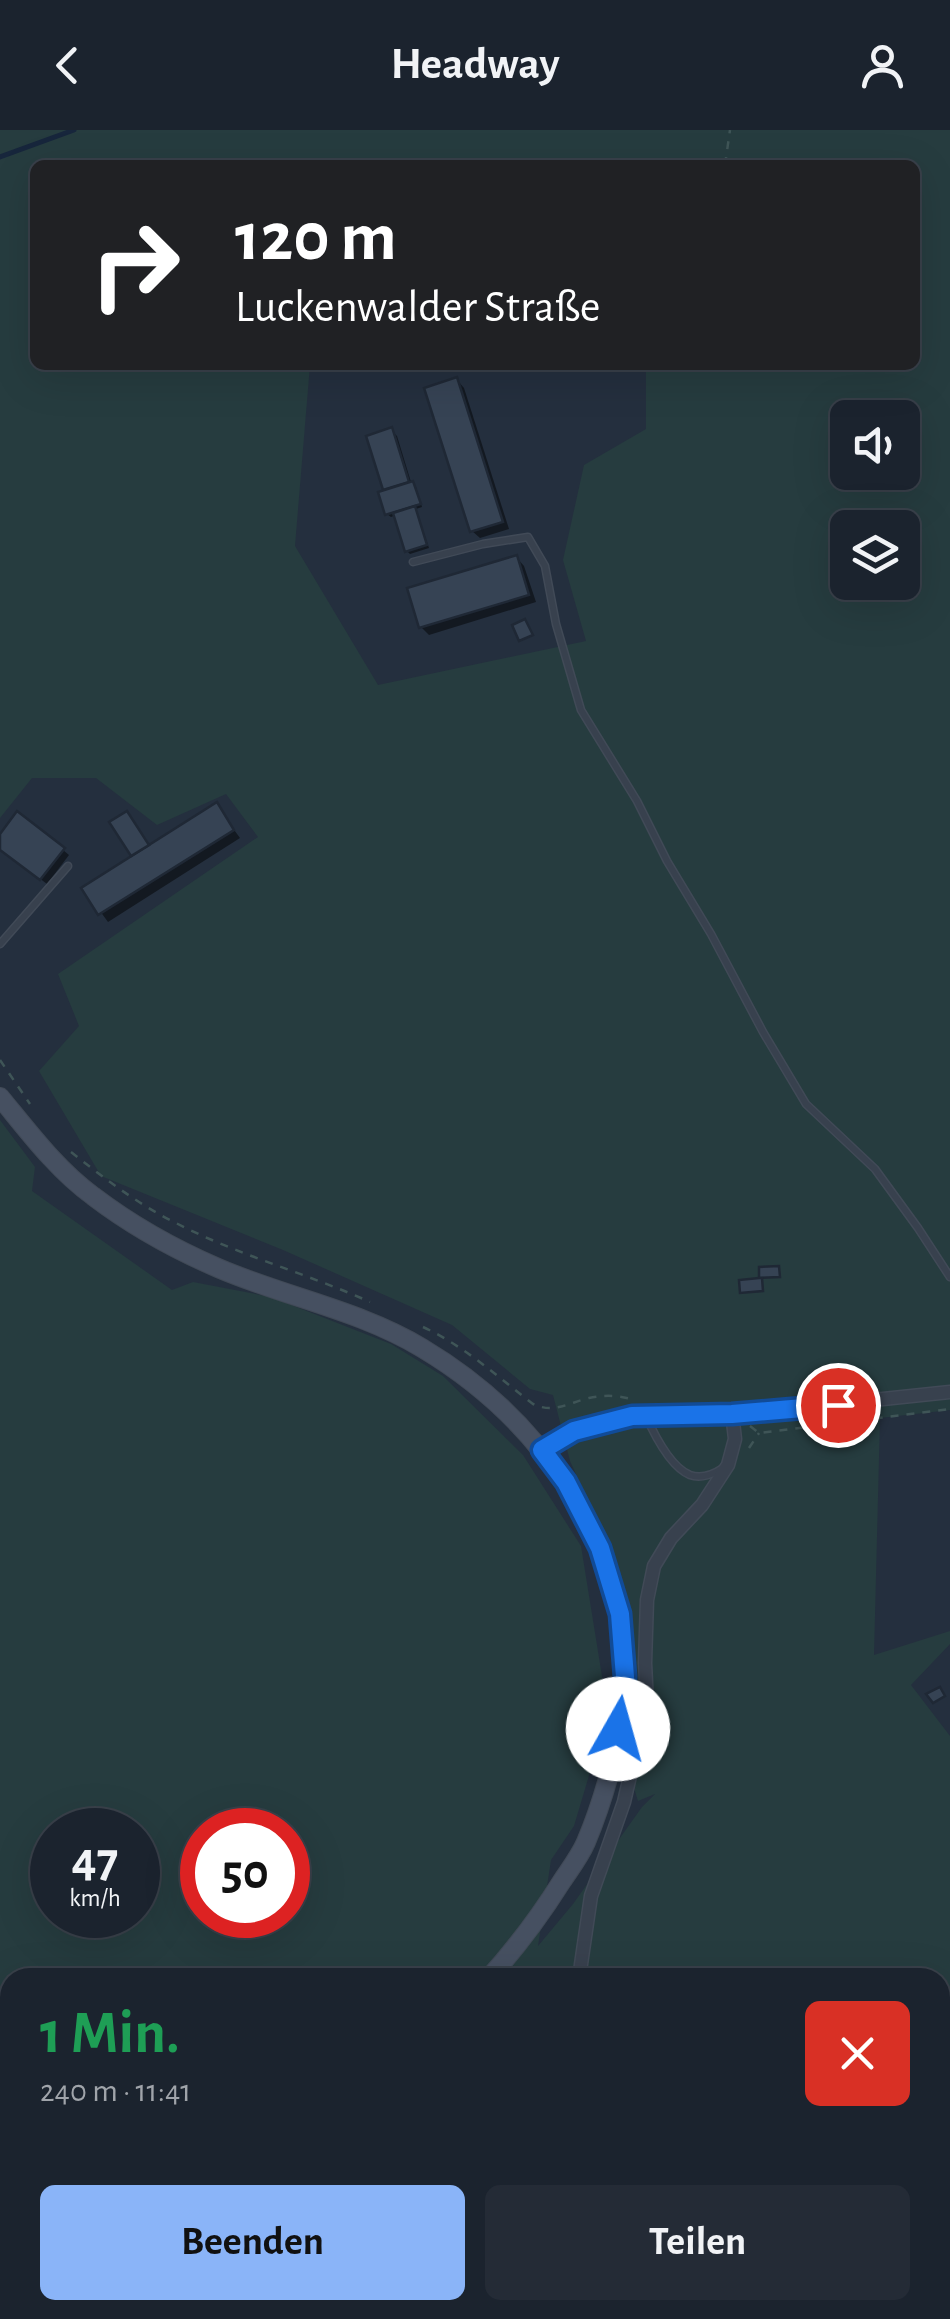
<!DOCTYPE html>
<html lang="de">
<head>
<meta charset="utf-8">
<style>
	body { margin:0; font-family:"Alegreya Sans",sans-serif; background:#242b36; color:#f1f3f6; height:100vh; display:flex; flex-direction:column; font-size:38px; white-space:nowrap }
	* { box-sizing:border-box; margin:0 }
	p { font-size:32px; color:#a0a4aa }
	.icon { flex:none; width:55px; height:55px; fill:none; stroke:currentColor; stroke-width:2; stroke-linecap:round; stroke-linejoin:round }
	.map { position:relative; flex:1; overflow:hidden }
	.drawer { position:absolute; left:0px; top:1838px; width:950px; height:352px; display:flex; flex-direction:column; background:#1b232e; border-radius:30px 30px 0 0; box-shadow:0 10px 40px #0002,0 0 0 2px #39404a }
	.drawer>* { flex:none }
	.guide { position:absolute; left:30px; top:30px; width:890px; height:210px; border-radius:15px; box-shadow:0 10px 40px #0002,0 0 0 2px #39404a; background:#202124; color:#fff; overflow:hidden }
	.fabs { position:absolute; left:830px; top:270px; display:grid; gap:20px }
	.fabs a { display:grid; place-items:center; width:90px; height:90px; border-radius:15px; background:#1b232e; box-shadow:0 10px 40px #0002,0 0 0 2px #39404a; font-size:50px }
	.speed { position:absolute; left:30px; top:1678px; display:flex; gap:20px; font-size:50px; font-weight:700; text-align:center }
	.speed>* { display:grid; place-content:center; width:130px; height:130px; border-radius:50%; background:#1b232e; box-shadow:0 10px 40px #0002,0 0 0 2px #39404a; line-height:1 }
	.speed small { font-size:25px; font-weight:400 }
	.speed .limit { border:15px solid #d22; background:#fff; color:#111 }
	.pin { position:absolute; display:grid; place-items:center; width:85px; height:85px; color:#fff; margin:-42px; border:5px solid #fff; border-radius:50%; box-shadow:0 2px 10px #0007 }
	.me { position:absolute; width:110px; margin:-55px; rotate:7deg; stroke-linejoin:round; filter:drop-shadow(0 0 8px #0008) }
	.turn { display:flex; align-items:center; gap:35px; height:210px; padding:0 40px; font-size:45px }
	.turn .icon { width:130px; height:130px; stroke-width:2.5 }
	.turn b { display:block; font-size:70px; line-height:85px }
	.round { display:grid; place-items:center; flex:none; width:105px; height:105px; border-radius:15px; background:#242b36 }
	.summary { display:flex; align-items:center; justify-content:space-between; height:170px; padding:0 40px }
	h1 { font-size:60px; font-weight:600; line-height:75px; color:#1e9e55 }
	.cta { display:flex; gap:20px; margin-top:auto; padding:20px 40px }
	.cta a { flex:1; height:115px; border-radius:15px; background:#8ab4f8; color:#111; font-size:40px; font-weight:600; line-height:115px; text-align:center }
	.cta a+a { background:#242b36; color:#f1f3f6 }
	header { display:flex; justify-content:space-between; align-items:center; height:130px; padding:0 40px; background:#1b232e; font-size:45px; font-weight:600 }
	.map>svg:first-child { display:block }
	.green { fill:#263c3f; fill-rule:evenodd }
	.shadow { fill:#0007 }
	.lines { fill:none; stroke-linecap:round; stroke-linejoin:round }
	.stream { stroke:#17263c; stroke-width:5 }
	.building { fill:#364354; stroke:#1f2835; stroke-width:2.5 }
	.lane-casing { stroke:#414a57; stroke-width:9 }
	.street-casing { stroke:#414a57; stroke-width:15 }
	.secondary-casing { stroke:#414a57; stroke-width:20 }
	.path { stroke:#3f5557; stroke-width:2.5; stroke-dasharray:8 8; stroke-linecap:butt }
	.lane { stroke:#38414e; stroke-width:6 }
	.street { stroke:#38414e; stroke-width:12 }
	.secondary { stroke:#465061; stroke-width:18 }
	.route-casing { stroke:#114b97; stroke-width:25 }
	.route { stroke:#1a73e8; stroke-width:18 }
</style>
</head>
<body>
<header><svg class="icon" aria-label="back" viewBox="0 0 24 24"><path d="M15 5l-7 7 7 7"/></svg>Headway<svg class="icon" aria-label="person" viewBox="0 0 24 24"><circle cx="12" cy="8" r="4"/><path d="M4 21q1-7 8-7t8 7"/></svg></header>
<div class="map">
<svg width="950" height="2189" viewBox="0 0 950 2189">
	<rect width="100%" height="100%" fill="#242f3e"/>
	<path class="green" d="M0 0H950V1280L880 1288 874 1525 950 1501V1514L911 1555 950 1606V2189H603L604 2180H940V1848H10V2180H472L470 2189H0V990L35 1037 32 1061 172 1160 193 1152 271 1167 391 1214 443 1246 523 1325 581 1416 606 1571 599 1612 574 1696 551 1730 538 1816 573 1774 642 1677 655 1664 638 1671 630 1645 646 1597 609 1417 570 1331 553 1265 530 1259 452 1195 283 1120 101 1046 39 941 79 896 58 844 258 707 226 664 157 695 96 648H32L0 688ZM35 35H915V235H646V299L584 335 563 430 586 511 378 555 295 416 310 235H35ZM848 288H902V342H848ZM848 398H902V452H848ZM52 1700H138V1785H52ZM202 1700H288V1785H202Z"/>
	<g class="shadow">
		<path d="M457 250 464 258 509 399 480 408 472 401Z"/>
		<path d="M391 300 397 306 411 352 416 357 422 377 416 379 429 418 410 424 407 421 396 385 391 387 387 384 388 361 385 358Z"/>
		<path d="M517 428 524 436 536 472 429 505 421 497Z"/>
		<path d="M216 675 240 708 108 792 84 759 135 727 133 724 130 687 149 718Z"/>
		<path d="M0 708 63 720 69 725 47 754 1 719Z"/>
		<path d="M543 2180H586L584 2189 547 2184Z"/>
	</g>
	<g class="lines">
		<path class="stream" d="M0 27 74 0"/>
	</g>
	<g class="building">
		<path d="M457 247 503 392 470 402 424 258Z"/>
		<path d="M392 297 409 352 383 360 366 306Z"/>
		<path d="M413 351 421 374 385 385 378 362Z"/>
		<path d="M415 376 427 415 405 422 393 383Z"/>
		<path d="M517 425 529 465 419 498 407 458Z"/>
		<path d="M525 489 533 505 519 511 512 495Z"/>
		<path d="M217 672 234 700 98 785 81 758Z"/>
		<path d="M17 681 65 718 40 750 0 720V704Z"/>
		<path d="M127 681 149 715 131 726 109 692Z"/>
		<path d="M779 1136 780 1147 759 1148V1137Z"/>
		<path d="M759 1148H762L763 1161 740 1163 739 1150Z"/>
		<path d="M940 1557 945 1566 933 1573 926 1564Z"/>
		<path d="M541 2180H582L581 2189Z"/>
	</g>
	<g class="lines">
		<g class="lane-casing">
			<g id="lane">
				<path d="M413 432 483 414 528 407 545 436 556 494 581 580 637 671 667 731 711 804 763 902 806 974 875 1039 918 1098 950 1147"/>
				<path d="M0 814 68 736"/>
				<path d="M645 1284C653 1302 670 1337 690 1345 701 1349 714 1344 723 1338"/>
			</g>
		</g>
		<g class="street-casing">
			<g id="street">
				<path d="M542 1320 574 1301 632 1285 769 1281 950 1262"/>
				<path d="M579 1848 591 1766 624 1672 647 1572 645 1533 647 1470 654 1436 671 1408 702 1375 728 1335 735 1309 732 1283"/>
				<path d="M518 2189 519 2180"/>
			</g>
		</g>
		<g class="secondary-casing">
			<g id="secondary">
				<path d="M0 967C28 1001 57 1040 93 1066 131 1095 174 1119 218 1138 285 1167 359 1180 422 1218 539 1288 621 1404 625 1544 626 1593 605 1667 586 1712 580 1726 570 1739 562 1751 540 1786 517 1817 489 1848"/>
				<path d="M175 2189 183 2180"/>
			</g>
		</g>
		<g class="path">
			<path d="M725 35 730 0"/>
			<path d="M0 930 30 974"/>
			<path d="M71 1022C104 1048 136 1073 174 1092 237 1125 306 1143 370 1172"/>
			<path d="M423 1197C464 1216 497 1246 533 1274 554 1284 568 1273 589 1268 604 1265 616 1265 631 1269"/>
			<path d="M750 1296 759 1303 950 1279"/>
			<path d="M749 1318 759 1303"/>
		</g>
		<use href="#lane" class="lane"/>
		<use href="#street" class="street"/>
		<use href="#secondary" class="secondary"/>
	</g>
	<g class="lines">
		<g class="route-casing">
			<path id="route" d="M618 1599 625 1547 620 1484 600 1418 566 1352 542 1320 574 1301 632 1286 732 1284 838 1275"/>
		</g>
		<use href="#route" class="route"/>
	</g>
</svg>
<div class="fabs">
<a><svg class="icon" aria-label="sound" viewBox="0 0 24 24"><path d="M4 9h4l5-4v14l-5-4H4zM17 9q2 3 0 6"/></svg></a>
<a><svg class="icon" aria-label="layers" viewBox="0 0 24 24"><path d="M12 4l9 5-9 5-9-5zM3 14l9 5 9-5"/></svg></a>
</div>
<div class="speed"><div>47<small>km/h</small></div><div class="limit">50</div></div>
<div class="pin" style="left:838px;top:1275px;background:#d93025"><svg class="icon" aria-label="arrive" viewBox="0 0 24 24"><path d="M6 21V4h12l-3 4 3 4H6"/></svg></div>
<svg class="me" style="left:618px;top:1599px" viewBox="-20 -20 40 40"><circle r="19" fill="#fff"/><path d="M0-13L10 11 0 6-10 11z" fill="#1a73e8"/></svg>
<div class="guide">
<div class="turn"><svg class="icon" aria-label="right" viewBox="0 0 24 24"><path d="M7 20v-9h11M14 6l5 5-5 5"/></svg><div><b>120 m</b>Luckenwalder Straße</div></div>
</div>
<section class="drawer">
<div class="summary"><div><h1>1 Min.</h1><p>240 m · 11:41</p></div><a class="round" style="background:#d93025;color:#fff"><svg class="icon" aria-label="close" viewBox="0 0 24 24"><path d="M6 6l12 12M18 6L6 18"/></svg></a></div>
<div class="cta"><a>Beenden</a><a>Teilen</a></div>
</section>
</div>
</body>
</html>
